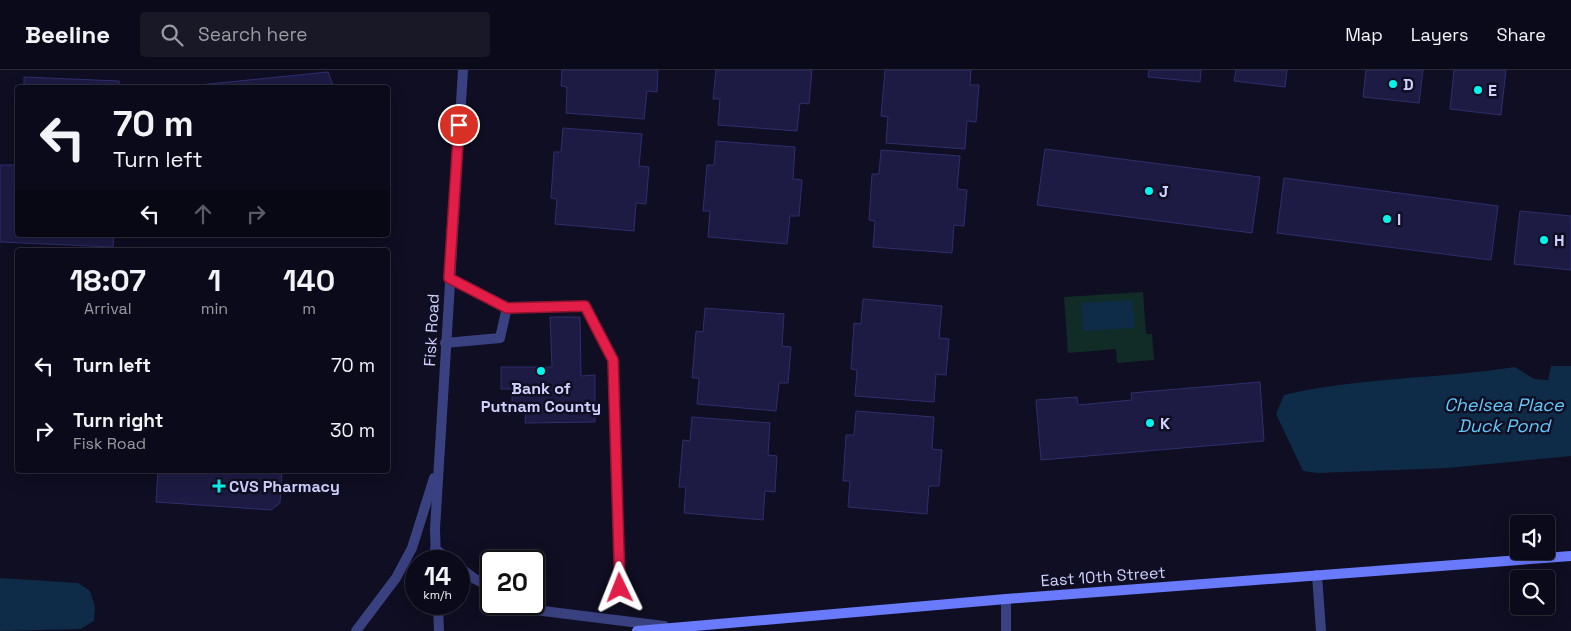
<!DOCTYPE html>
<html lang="en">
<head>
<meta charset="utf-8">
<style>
	body { margin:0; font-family:"Space Grotesk",sans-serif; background:#191827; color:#f1f3f6; height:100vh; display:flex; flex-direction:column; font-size:19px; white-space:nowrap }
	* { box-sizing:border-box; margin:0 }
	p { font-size:16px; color:#9a9aa2 }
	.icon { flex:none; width:28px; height:28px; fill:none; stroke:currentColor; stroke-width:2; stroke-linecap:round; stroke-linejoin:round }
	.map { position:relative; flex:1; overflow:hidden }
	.panel { position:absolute; left:15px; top:178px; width:375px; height:225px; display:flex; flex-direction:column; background:#0b0a1a; border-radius:5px; box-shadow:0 5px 20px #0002,0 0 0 1px #2b2b39 }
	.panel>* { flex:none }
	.guide { position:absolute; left:15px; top:15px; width:375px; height:152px; border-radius:5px; box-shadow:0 5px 20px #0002,0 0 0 1px #2b2b39; background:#0b0a1a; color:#f1f3f6; overflow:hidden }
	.tools { position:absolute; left:1510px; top:445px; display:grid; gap:10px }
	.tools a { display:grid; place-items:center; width:45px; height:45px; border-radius:5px; background:#0b0a1a; box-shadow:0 5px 20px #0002,0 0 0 1px #2b2b39; font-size:25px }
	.speed { position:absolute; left:405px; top:480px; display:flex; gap:10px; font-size:25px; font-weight:700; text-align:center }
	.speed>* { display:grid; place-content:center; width:65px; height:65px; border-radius:50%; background:#0b0a1a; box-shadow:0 5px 20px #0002,0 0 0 1px #2b2b39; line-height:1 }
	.speed small { font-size:12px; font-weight:400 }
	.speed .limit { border:2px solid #111; border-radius:8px; background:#fff; color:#111 }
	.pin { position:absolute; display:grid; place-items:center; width:42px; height:42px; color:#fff; margin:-21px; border:2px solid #fff; border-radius:50%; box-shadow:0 1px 5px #0007 }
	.me { position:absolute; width:55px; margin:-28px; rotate:358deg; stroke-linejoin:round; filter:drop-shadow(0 0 4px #0008) }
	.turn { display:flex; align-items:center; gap:18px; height:105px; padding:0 15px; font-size:22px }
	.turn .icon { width:65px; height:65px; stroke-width:2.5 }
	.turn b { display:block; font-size:35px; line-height:42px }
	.lanes { display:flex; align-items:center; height:48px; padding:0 15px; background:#0003; justify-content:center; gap:25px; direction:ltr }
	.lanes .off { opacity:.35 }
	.eta { display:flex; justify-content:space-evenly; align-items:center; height:85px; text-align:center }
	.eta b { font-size:30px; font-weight:800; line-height:35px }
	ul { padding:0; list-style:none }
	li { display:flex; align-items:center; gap:15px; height:65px; padding:0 15px }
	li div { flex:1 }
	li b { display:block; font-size:19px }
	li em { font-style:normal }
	header { display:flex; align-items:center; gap:30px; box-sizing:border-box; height:70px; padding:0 25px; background:#0b0a1a; border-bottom:1px solid #2b2b39 }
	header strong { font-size:24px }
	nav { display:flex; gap:28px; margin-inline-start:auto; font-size:18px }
	.search { width:350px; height:45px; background:#191827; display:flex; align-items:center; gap:12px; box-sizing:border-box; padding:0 18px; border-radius:5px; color:#9a9aa2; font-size:19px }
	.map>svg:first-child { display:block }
	.green { fill:#112c27 }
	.water { fill:#0e2c47 }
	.building { fill:#1d1b43; stroke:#312d6e }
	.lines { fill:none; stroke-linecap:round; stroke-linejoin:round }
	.lane { stroke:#3a4180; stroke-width:10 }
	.street { stroke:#3a4180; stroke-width:10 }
	.secondary { stroke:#6a7afc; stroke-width:10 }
	.route-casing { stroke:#92132f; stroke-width:12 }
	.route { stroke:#e11d48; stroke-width:9 }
	.poi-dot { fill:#06f4eb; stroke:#0f0e22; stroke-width:2 }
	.labels { text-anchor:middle; stroke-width:5; stroke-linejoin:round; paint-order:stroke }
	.poi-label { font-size:16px; font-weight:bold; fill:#d0d1fe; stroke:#0f0e22; text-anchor:start }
	.street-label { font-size:16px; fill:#d0d1fe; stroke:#0f0e22 }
	.water-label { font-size:18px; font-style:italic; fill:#61c9fb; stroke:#0f0e22 }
</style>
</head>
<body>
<header>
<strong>Beeline</strong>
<div class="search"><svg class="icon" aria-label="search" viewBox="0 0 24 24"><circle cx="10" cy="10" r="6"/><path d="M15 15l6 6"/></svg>Search here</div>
<nav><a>Map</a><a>Layers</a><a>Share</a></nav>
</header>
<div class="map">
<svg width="1571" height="561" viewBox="0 0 1571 561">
	<rect width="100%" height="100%" fill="#0f0e22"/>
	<path class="green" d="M1143 222 1146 264H1152L1154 290 1117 293 1116 279 1068 283 1064 227Z"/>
	<g class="water">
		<path d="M1132 230 1135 258 1083 261 1081 233Z"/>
		<path d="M1551 296H1571V386L1448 398 1318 403 1303 401 1276 344 1284 325C1360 307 1438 309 1515 297L1534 309 1548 310Z"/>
		<path d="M0 508 78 513 90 521 95 537 94 551 80 559 0 561Z"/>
	</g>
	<g class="building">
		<path d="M562 0H658L657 22 647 21 644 49 566 43 567 17 561 16Z"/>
		<path d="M716 0H812L809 34 800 33 797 61 718 55 720 29H713Z"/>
		<path d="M885 0H971L970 15H979L976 52 967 51 965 79 886 73 888 47 881 46Z"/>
		<path d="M1149 0H1201L1200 12 1148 7Z"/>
		<path d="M1236 0H1287L1285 17 1234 11Z"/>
		<path d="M1366 0H1423L1419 33 1363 27Z"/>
		<path d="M1454 0H1506L1501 45 1450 39Z"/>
		<path d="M328 2 334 18 189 16Z"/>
		<path d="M24 7 119 11V18H24Z"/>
		<path d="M563 58 642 64 639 96 649 97 646 134 636 133 634 161 555 154 557 129 551 128 554 82H561Z"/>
		<path d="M716 71 795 77 793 109 802 110 799 146H790L787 174 708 167 710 141H703L707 95H714Z"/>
		<path d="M1045 79 1260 107 1252 163 1037 135Z"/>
		<path d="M881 80 960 86 957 119 967 120 964 156 954 155 952 183 873 177 875 151 869 150 872 104H879Z"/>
		<path d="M0 95H18V165H114L113 177 0 172Z"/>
		<path d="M1284 108 1498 136 1491 190 1277 163Z"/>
		<path d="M1520 141 1571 146V200L1514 194Z"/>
		<path d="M863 229 942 236 939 268 949 269 946 305 936 304 934 332 855 326 857 300 851 299 854 253 861 254Z"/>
		<path d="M705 238 784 244 782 276 791 277 788 313H779L776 341 697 334 699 308H692L696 261 703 262Z"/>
		<path d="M550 247H580L581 306 595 305V352L525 353 526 335 512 336V319H501V297H552Z"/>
		<path d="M1260 312 1264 371 1041 390 1036 330 1077 327 1078 335 1132 330 1131 323Z"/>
		<path d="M856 341 934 347 932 379 942 380 939 416H929L927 444 848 437 850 411H843L846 365H854Z"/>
		<path d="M692 347 770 353 768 385 777 386 775 422 765 421 763 450 684 443 686 417H679L683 370 690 371Z"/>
		<path d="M158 400H282L280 433 271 440 156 432Z"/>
	</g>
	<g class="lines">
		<g class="lane">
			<path d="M449 208 507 237 585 236 613 289 620 518"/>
			<path d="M445 273 500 268 507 237"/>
			<path d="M1317 505 1321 561"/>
		</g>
		<g class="street">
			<path d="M435 479 452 491"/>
			<path d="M436 491 435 459 463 0"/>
			<path d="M459 497 475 509 491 517"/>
			<path d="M1006 529V561"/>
			<path d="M438 534 439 561"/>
			<path d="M524 534 535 540 664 556"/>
			<path d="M356 561 396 508 412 478 434 408"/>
		</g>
		<path class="secondary" d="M637 561 1006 529 1571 486"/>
	</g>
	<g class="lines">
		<g class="route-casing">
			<path id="route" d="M459 55 449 208 507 238 585 236 613 290 620 518"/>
		</g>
		<use href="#route" class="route"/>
	</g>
	<g class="poi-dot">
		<circle cx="1393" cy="14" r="5"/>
		<circle cx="1478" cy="20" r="5"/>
		<circle cx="1149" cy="121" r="5"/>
		<circle cx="1387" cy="149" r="5"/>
		<circle cx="1544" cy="170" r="5"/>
		<circle cx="541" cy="301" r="5"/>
		<circle cx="1150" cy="353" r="5"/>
		<path d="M216.5 408.5h5v5h5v5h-5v5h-5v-5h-5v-5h5z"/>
	</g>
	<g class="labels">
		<g class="poi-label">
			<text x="1403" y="20">D</text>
			<text x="1488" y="26">E</text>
			<text x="1159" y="127">J</text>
			<text x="1397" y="155">I</text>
			<text x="1554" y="176">H</text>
			<text x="541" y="324" text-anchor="middle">Bank of<tspan x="541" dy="18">Putnam County</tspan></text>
			<text x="1160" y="359">K</text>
			<text x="229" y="422">CVS Pharmacy</text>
		</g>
		<g class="street-label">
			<text transform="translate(431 260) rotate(-87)" y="6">Fisk Road</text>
			<text transform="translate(1103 506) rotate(-4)" y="6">East 10th Street</text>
		</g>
		<g class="water-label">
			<text x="1504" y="341">Chelsea Place<tspan x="1504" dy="21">Duck Pond</tspan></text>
		</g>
	</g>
</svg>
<div class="tools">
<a><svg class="icon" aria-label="sound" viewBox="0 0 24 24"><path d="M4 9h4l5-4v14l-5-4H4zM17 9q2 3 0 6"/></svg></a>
<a><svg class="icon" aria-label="search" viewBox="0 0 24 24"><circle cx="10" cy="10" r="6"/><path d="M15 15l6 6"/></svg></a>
</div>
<div class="speed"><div>14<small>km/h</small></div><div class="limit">20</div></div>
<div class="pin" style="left:459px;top:55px;background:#d93025"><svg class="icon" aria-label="arrive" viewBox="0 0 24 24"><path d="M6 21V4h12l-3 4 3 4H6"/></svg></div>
<svg class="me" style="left:620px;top:518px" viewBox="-20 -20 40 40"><path d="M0-17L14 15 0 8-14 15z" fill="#e11d48" stroke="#fff" stroke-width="4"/></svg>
<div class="guide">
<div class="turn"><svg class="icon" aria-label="left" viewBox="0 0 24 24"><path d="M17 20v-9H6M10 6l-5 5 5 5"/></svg><div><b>70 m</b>Turn left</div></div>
<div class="lanes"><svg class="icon" aria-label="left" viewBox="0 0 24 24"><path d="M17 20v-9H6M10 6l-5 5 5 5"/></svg><svg class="icon off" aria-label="ahead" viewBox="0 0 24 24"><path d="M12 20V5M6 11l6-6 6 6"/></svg><svg class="icon off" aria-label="right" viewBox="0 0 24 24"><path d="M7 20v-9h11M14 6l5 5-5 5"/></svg></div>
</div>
<section class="panel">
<div class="eta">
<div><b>18:07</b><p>Arrival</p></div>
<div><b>1</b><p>min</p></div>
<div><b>140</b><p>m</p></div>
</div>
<ul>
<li><svg class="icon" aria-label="left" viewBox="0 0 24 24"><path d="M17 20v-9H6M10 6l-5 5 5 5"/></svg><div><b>Turn left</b></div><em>70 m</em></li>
<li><svg class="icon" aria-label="right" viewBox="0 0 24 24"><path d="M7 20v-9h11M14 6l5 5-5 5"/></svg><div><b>Turn right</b><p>Fisk Road</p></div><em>30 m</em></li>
</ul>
</section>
</div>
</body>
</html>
